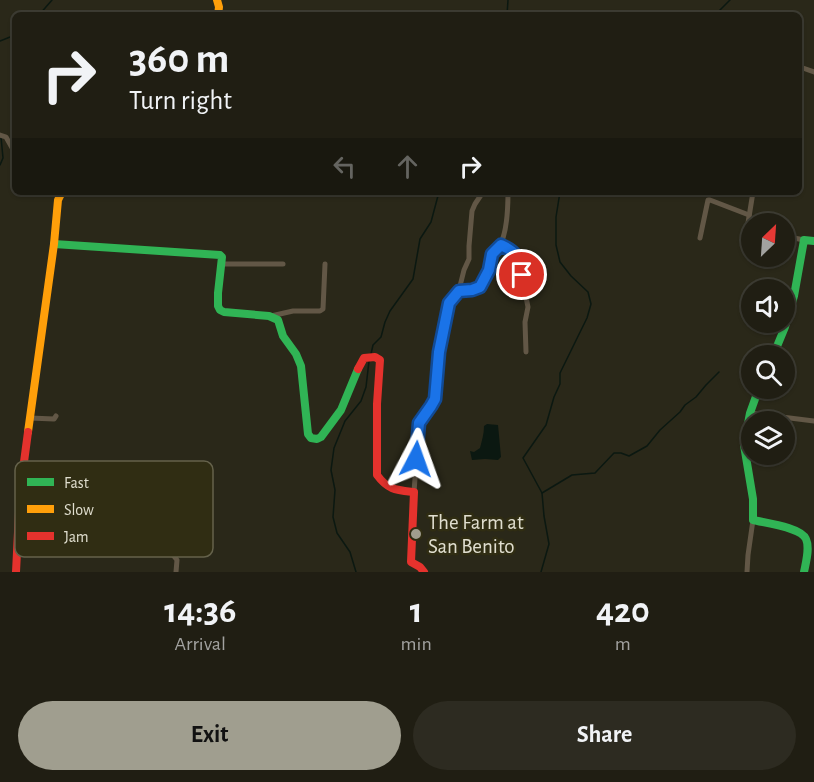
<!DOCTYPE html>
<html lang="en">
<head>
<meta charset="utf-8">
<style>
	body { margin:0; font-family:"Alegreya Sans",sans-serif; background:#2d2b21; color:#f1f3f6; height:100vh; display:flex; flex-direction:column; font-size:22px; white-space:nowrap }
	* { box-sizing:border-box; margin:0 }
	p { font-size:20px; color:#a2a2a0 }
	.icon { flex:none; width:33px; height:33px; fill:none; stroke:currentColor; stroke-width:2; stroke-linecap:round; stroke-linejoin:round }
	.map { position:relative; height:572px; overflow:hidden }
	.drawer { display:flex; flex-direction:column; background:#201e13; flex:1 }
	.drawer>* { flex:none }
	.top-card { position:absolute; left:12px; top:12px; width:790px; height:183px; border-radius:9px; box-shadow:0 2px 4px #0004,0 0 0 2px #3d3c33; background:#201e13; color:#f1f3f6; overflow:hidden }
	.needle { width:39px; rotate:25deg }
	.fabs { position:absolute; left:741px; top:213px; display:grid; gap:12px }
	.fabs a { display:grid; place-items:center; width:54px; height:54px; border-radius:50%; background:#201e13; box-shadow:0 2px 4px #0004,0 0 0 2px #3d3c33; font-size:30px }
	.pin { position:absolute; display:grid; place-items:center; width:51px; height:51px; color:#fff; margin:-26px; border:3px solid #fff; border-radius:50%; box-shadow:0 2px 6px #0007 }
	.me { position:absolute; width:66px; margin:-33px; rotate:4deg; stroke-linejoin:round; filter:drop-shadow(0 0 4px #0008) }
	.turn { display:flex; align-items:center; gap:21px; height:126px; padding:0 18px; font-size:27px }
	.turn .icon { width:78px; height:78px; stroke-width:2.5 }
	.turn b { display:block; font-size:42px; line-height:51px }
	.lanes { display:flex; align-items:center; height:57px; padding:0 18px; background:#0003; justify-content:center; gap:30px; direction:ltr }
	.lanes .off { opacity:.35 }
	.eta { display:flex; justify-content:space-evenly; align-items:center; height:102px; text-align:center }
	.eta b { font-size:36px; font-weight:600; line-height:42px }
	.button { display:flex; gap:12px; margin-top:auto; padding:12px 18px }
	.button a { flex:1; height:69px; border-radius:36px; background:#a09e8f; color:#111; font-size:24px; font-weight:600; line-height:69px; text-align:center }
	.button a+a { background:#2d2b21; color:#f1f3f6 }
	.map>svg:first-child { display:block }
	.water { fill:#0b1811 }
	.lines { fill:none; stroke-linecap:round; stroke-linejoin:round }
	.stream { stroke:#0b1811; stroke-width:1.5 }
	.street { stroke:#625746; stroke-width:5 }
	.fast { stroke:#30b455; stroke-width:8 }
	.slow { stroke:#ff9f0a; stroke-width:8 }
	.jam { stroke:#e5322d; stroke-width:8 }
	.route-casing { stroke:#114b97; stroke-width:15 }
	.route { stroke:#1a73e8; stroke-width:10 }
	.poi-dot { fill:#a09e8f; stroke:#302d13; stroke-width:2 }
	.labels { text-anchor:middle; stroke-width:5; stroke-linejoin:round; paint-order:stroke }
	.poi-label { font-size:21px; fill:#e0decf; stroke:#302d13; text-anchor:start }
	.key { fill:#302d13; stroke:#65624b; stroke-width:1.5 }
	.key-label { font-size:16px; fill:#e0decf }
</style>
</head>
<body>
<div class="map">
<svg width="814" height="572" viewBox="0 0 814 572">
	<rect width="100%" height="100%" fill="#2a2819"/>
	<path class="water" d="M487 424 498 425 501 457 498 460 485 459 472 460 470 451 474 452 480 448C482 440 484 434 484 426Z"/>
	<g class="lines">
		<g class="stream">
			<path d="M39 15 52 0"/>
			<path d="M507 15 508 0"/>
			<path d="M715 15 730 0"/>
			<path d="M0 41 15 35"/>
			<path d="M0 165 3 158 1 137"/>
			<path d="M371 354 373 345 381 337 385 322 390 311 413 279 420 239 431 222 439 192"/>
			<path d="M542 493 572 475 595 473 614 453H621L629 456 647 446 660 430 680 412 685 405 696 397 706 385 719 372"/>
			<path d="M356 572 350 552 337 533 333 517 335 490 331 470 334 448 345 421 361 401 366 387 369 361"/>
			<path d="M541 572 549 544 544 516 542 493 523 458 546 425 554 397 560 384V373L587 318 591 304 588 292 571 276 560 262 556 245V217L560 192"/>
		</g>
		<g class="street">
			<path d="M800 67 814 72"/>
			<path d="M0 135 6 137 15 153"/>
			<path d="M752 230 749 226 748 223 753 192"/>
			<path d="M784 236 804 240"/>
			<path d="M700 238 708 200H710L749 215"/>
			<path d="M501 245 513 251 518 258 528 307 525 322 526 352"/>
			<path d="M222 264H283"/>
			<path d="M459 290C465 290 472 291 477 288 489 281 487 265 492 254 494 250 499 248 501 243 507 230 508 207 508 192"/>
			<path d="M271 316 293 311H320L323 309 325 264"/>
			<path d="M750 413 814 421"/>
			<path d="M30 418 54 419 56 416"/>
			<path d="M414 492 419 423 431 406 435 399 439 352 449 303 459 290 464 270 469 259V246L472 211 475 204 483 192"/>
			<path d="M19 524 101 542 109 511 111 508 159 517 161 515 163 484"/>
			<path d="M101 542 173 555 177 560 176 572"/>
			<path d="M747 572 748 555 753 520"/>
		</g>
		<g class="fast">
			<path d="M54 244 220 255 222 257 218 293V306L220 310 224 312 269 316 278 320 283 336 296 354 301 366 308 434 311 438 317 439 321 437 341 410 358 369"/>
			<path d="M773 356 785 327 794 296 804 240 814 241"/>
			<path d="M759 388 750 413 744 445 753 499V520C765 523 801 527 806 539 810 548 806 562 804 572"/>
		</g>
		<g class="slow">
			<path d="M217 0 219 7 218 15"/>
			<path d="M28 432 54 244 58 200 62 192"/>
		</g>
		<g class="jam">
			<path d="M358 369 364 358 375 357 380 360 377 404V475C388 490 396 490 414 492L411 562 420 567 424 572"/>
			<path d="M16 572 20 492 28 432"/>
		</g>
	</g>
	<g class="lines">
		<g class="route-casing">
			<path id="route" d="M416 459 419 423 431 406 435 399 439 352 449 303 459 291 472 290 480 287 489 270 492 254 501 245C518 253 518 257 522 275"/>
		</g>
		<use href="#route" class="route"/>
	</g>
	<circle class="poi-dot" cx="416" cy="534" r="6"/>
	<g class="labels">
		<g class="poi-label">
			<text x="428" y="529">The Farm at<tspan x="428" dy="24">San Benito</tspan></text>
		</g>
	</g>
	<rect x="15" y="461" width="198" height="96" rx="9" class="key"/>
	<rect x="27" y="478" width="27" height="8" fill="#30b455"/>
	<rect x="27" y="505" width="27" height="8" fill="#ff9f0a"/>
	<rect x="27" y="532" width="27" height="8" fill="#e5322d"/>
	<g class="key-label">
		<text x="64" y="488">Fast</text>
		<text x="64" y="515">Slow</text>
		<text x="64" y="542">Jam</text>
	</g>
</svg>
<div class="fabs">
<a><svg class="needle" viewBox="-14 -14 28 28"><path d="M0-13l5 13h-10z" fill="#e53935"/><path d="M0 13l5-13h-10z" fill="#a2a2a0"/></svg></a>
<a><svg class="icon" aria-label="sound" viewBox="0 0 24 24"><path d="M4 9h4l5-4v14l-5-4H4zM17 9q2 3 0 6"/></svg></a>
<a><svg class="icon" aria-label="search" viewBox="0 0 24 24"><circle cx="10" cy="10" r="6"/><path d="M15 15l6 6"/></svg></a>
<a><svg class="icon" aria-label="layers" viewBox="0 0 24 24"><path d="M12 4l9 5-9 5-9-5zM3 14l9 5 9-5"/></svg></a>
</div>
<div class="pin" style="left:522px;top:275px;background:#d93025"><svg class="icon" aria-label="arrive" viewBox="0 0 24 24"><path d="M6 21V4h12l-3 4 3 4H6"/></svg></div>
<svg class="me" style="left:416px;top:459px" viewBox="-20 -20 40 40"><path d="M0-17L14 15 0 8-14 15z" fill="#1a73e8" stroke="#fff" stroke-width="4"/></svg>
<div class="top-card">
<div class="turn"><svg class="icon" aria-label="right" viewBox="0 0 24 24"><path d="M7 20v-9h11M14 6l5 5-5 5"/></svg><div><b>360 m</b>Turn right</div></div>
<div class="lanes"><svg class="icon off" aria-label="left" viewBox="0 0 24 24"><path d="M17 20v-9H6M10 6l-5 5 5 5"/></svg><svg class="icon off" aria-label="ahead" viewBox="0 0 24 24"><path d="M12 20V5M6 11l6-6 6 6"/></svg><svg class="icon" aria-label="right" viewBox="0 0 24 24"><path d="M7 20v-9h11M14 6l5 5-5 5"/></svg></div>
</div>
</div>
<section class="drawer">
<div class="eta">
<div><b>14:36</b><p>Arrival</p></div>
<div><b>1</b><p>min</p></div>
<div><b>420</b><p>m</p></div>
</div>
<div class="button"><a>Exit</a><a>Share</a></div>
</section>
</body>
</html>
